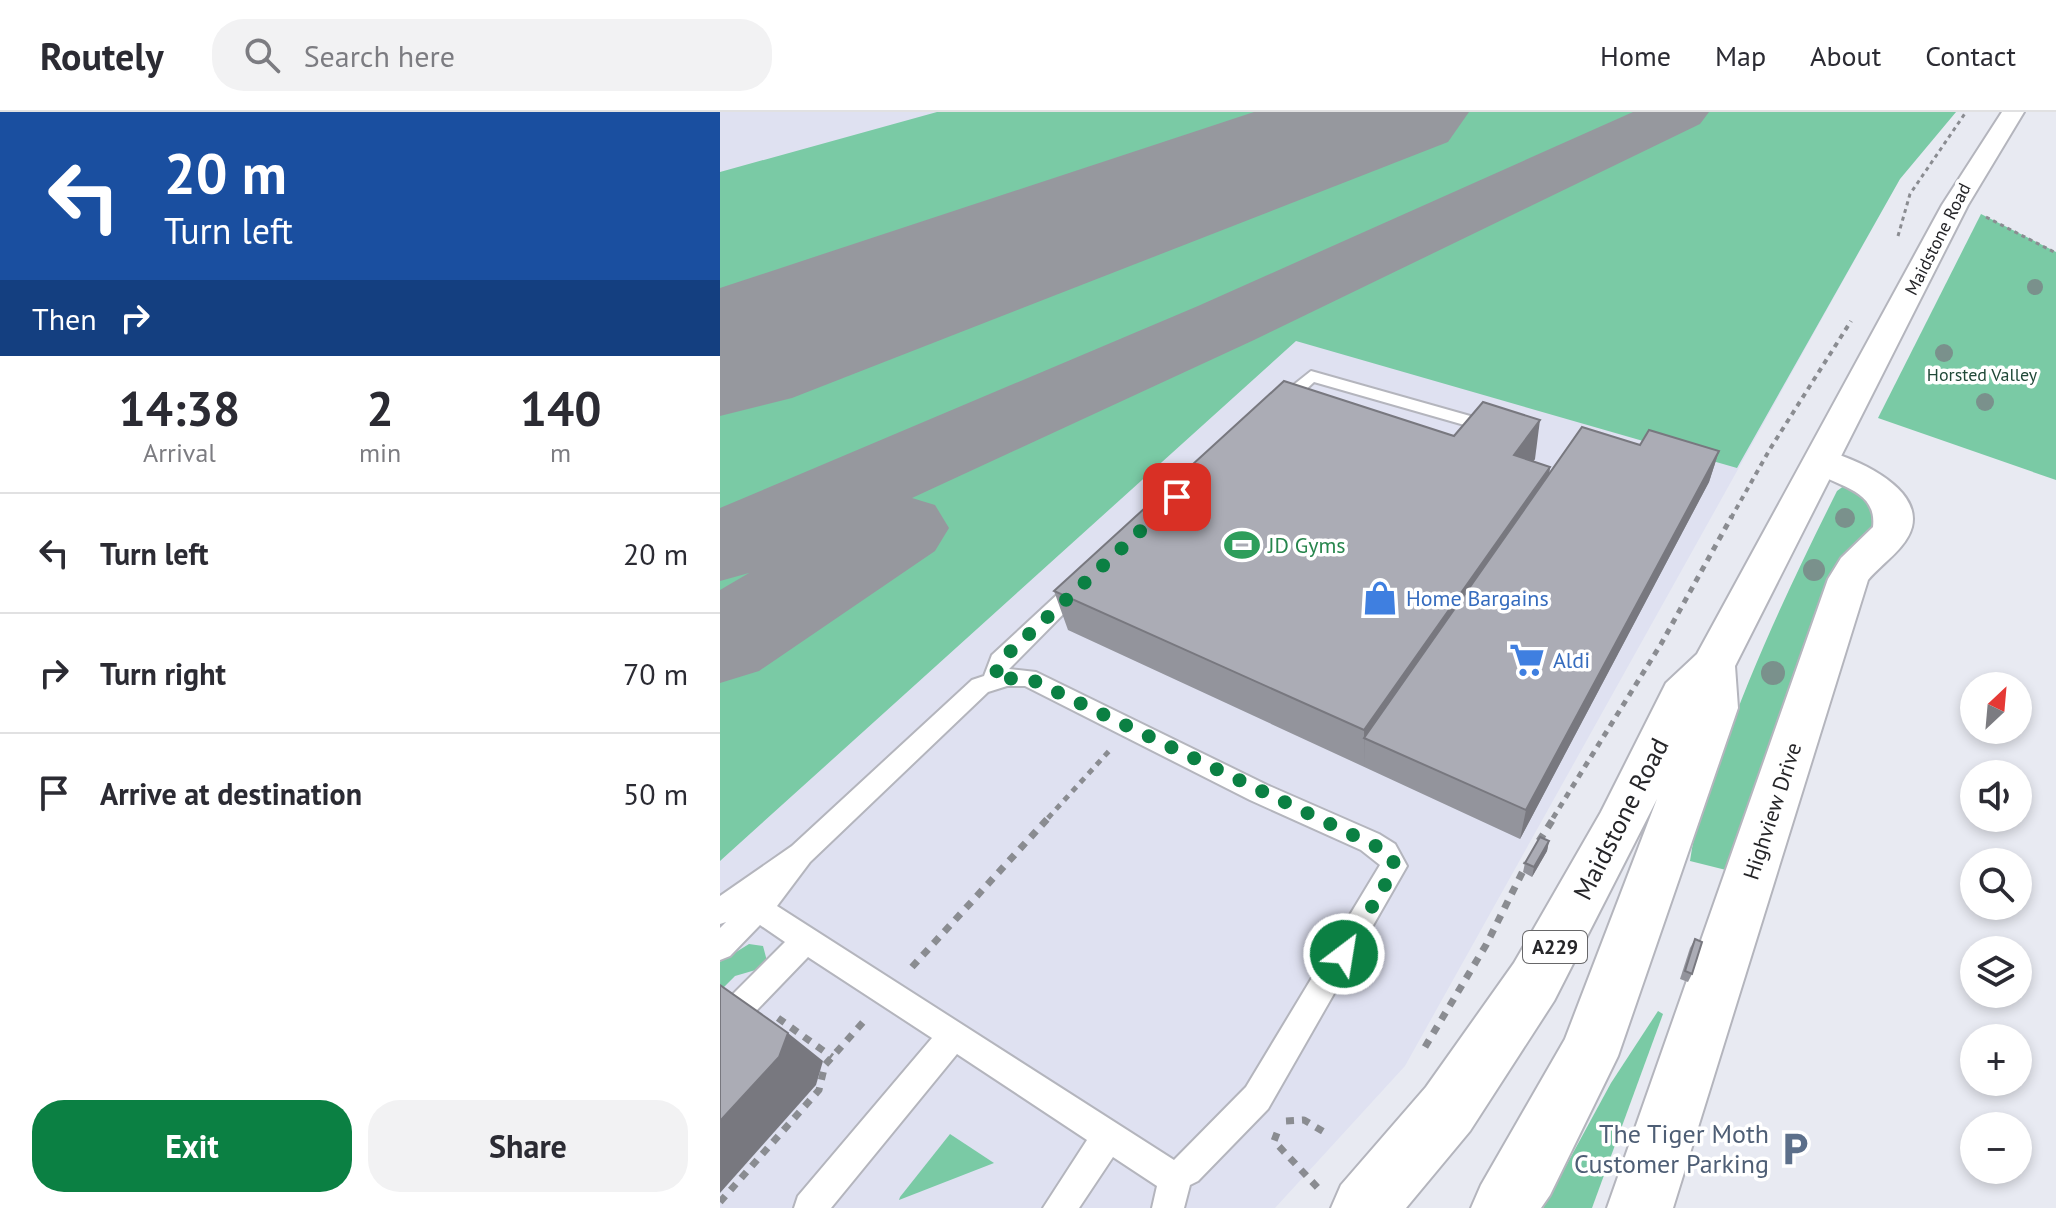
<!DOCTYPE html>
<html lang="en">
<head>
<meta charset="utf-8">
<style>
	body { margin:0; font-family:"PT Sans",sans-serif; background:#f2f2f3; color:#2b2b33; height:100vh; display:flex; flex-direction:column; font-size:30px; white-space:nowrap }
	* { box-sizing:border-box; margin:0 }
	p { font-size:26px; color:#7c7c81 }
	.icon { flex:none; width:44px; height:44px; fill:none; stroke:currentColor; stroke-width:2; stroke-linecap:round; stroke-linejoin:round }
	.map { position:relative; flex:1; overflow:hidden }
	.drawer { display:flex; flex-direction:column; background:#fff; width:720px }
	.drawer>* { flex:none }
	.top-card { background:#1a4fa0; color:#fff; overflow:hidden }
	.needle { width:52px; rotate:26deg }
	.fabs { position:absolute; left:1240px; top:560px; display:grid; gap:16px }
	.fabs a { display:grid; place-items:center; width:72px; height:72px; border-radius:50%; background:#fff; box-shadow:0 4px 12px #0003; font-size:40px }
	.pin { position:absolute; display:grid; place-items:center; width:68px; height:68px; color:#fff; margin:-34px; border-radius:16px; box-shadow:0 4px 12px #0006 }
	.me { position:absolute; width:88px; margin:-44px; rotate:31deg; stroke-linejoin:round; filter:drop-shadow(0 0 6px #0008) }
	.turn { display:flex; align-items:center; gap:28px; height:168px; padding:0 32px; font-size:36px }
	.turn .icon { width:104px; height:104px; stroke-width:2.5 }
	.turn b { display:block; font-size:56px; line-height:68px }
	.then { display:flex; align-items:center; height:76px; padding:0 32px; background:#0003; gap:16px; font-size:30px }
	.eta { display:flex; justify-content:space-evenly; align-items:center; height:136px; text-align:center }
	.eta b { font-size:48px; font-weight:800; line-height:56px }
	.cta { display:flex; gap:16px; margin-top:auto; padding:16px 32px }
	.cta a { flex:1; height:92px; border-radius:32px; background:#0b8043; color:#fff; font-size:32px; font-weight:800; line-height:92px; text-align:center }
	.cta a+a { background:#f2f2f3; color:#2b2b33 }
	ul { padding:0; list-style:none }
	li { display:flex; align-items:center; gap:24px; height:120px; padding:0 32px; border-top:2px solid #e1e1e2 }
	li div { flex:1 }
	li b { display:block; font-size:30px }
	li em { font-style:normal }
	header { display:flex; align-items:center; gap:48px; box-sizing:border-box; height:112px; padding:0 40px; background:#fff; border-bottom:2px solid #e1e1e2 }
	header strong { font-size:38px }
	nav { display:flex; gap:44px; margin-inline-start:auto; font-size:28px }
	.search { width:560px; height:72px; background:#f2f2f3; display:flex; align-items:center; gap:20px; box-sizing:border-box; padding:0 28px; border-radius:32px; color:#7c7c81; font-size:30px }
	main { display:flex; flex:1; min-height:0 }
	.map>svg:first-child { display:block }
	.built { fill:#dfe1f1 }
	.green { fill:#7acaa5 }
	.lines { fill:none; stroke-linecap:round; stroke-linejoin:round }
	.taxiway { fill:#96989e; fill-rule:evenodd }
	.runway { fill:#96989e; fill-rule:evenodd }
	.service-casing { stroke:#b4b5bd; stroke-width:4 }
	.minor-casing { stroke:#b4b5bd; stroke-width:4 }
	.primary-casing { stroke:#b4b5bd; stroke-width:4 }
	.path-far3 { stroke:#8a8c91; stroke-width:3; stroke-dasharray:4 4; stroke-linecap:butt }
	.path-far2 { stroke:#8a8c91; stroke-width:4; stroke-dasharray:5 5; stroke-linecap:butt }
	.path-far1 { stroke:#8a8c91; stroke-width:5; stroke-dasharray:6 6; stroke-linecap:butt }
	.path { stroke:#8a8c91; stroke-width:7; stroke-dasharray:8 8; stroke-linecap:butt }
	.service { fill:#fff; fill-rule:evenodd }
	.minor { fill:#fff; fill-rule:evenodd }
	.primary { fill:#fff; fill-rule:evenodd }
	.tree { fill:#7a918c }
	.wall { fill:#93949c }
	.shaded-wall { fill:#78787f }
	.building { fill:#abacb5; stroke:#78787f; stroke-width:2 }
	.route { stroke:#0b8043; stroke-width:14; stroke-dasharray:0 25.2 }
	.labels { text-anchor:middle; stroke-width:7; stroke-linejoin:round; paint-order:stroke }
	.far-street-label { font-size:18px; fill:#262629; stroke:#fff }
	.far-park-label { font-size:18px; fill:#204938; stroke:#fff }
	.shield { fill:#fff; stroke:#676769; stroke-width:2 }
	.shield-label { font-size:20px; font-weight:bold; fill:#262629 }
	.leisure-label { font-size:22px; fill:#27864d; stroke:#fff; text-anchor:start }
	.shop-label { font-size:22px; fill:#366cbe; stroke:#fff; text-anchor:start }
	.street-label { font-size:22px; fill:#262629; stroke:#fff }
	.near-street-label { font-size:26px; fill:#262629; stroke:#fff }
	.near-service-label { font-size:26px; fill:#4e5e75; stroke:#fff; text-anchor:end }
</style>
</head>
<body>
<header>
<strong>Routely</strong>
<div class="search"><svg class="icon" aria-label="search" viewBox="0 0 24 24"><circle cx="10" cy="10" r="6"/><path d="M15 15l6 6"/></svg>Search here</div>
<nav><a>Home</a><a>Map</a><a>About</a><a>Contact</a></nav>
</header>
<main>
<section class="drawer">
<div class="top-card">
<div class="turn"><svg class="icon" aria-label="left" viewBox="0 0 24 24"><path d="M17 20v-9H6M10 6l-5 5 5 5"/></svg><div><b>20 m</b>Turn left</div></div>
<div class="then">Then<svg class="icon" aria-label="right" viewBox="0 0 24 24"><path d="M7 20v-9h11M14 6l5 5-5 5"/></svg></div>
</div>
<div class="eta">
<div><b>14:38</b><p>Arrival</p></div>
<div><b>2</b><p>min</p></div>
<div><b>140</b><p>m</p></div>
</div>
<ul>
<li><svg class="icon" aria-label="left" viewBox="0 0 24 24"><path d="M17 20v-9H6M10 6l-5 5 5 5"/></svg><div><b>Turn left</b></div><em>20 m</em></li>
<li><svg class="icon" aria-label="right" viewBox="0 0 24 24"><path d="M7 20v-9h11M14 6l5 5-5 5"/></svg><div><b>Turn right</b></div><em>70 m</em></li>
<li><svg class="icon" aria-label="arrive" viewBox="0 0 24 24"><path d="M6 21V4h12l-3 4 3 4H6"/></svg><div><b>Arrive at destination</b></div><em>50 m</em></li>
</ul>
<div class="cta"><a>Exit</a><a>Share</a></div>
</section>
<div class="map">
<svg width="1336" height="1096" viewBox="0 0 1336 1096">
	<rect width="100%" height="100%" fill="#e8eaf2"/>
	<path class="built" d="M0 0H1236L1180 67 685 954 555 1096H0Z"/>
	<g class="green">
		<path d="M217 0H1236L1180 67 1017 356 576 229 0 749V60Z"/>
		<path d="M1261 102 1336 140V368L1158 306Z"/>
		<path d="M1125 373 1142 375 1160 405 1050 642 1006 758 970 749C975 712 988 677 1001 643 1033 551 1074 465 1117 379Z"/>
		<path d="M29 832 43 834 47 849 39 857 15 864 0 879V850Z"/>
		<path d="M938 899 943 902 872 1096H823L891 971Z"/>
		<path d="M230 1022 274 1051 179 1088 180 1085Z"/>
	</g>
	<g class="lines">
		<path class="taxiway" d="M913 0H989L980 12 534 228 192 386 215 393 229 416 215 439 39 559 0 571V478L29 461 0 469V396L478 194Z"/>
		<path class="runway" d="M534 0H749L728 30 72 286 0 304V176Z"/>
		<g class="service-casing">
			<g id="service">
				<path d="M591 259 782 313 785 317 776 322 594 270 564 298H552V290Z"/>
				<path d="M360 466 370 473 367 478 289 557 316 560 547 673 659 722 675 732 687 754 548 997 478 1069 470 1073 464 1096H432L437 1074 393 1045 359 1096H323L367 1028 237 942 111 1096H74L78 1084 212 926 88 845 10 926 0 931V895L65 830 40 813 10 844 0 848V816L6 810 0 812V784L72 734 252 568 264 564 272 543 353 468ZM287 574H305L530 688 641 738 660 753 526 975 454 1048 57 794 90 750 268 580Z"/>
			</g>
		</g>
		<g class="minor-casing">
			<path id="minor" d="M1103 338C1132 345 1202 374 1192 415 1186 437 1162 451 1148 468L953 1096H887L1108 467 1121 446 1153 415C1158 371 1103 376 1085 349L1090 341Z"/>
		</g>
		<g class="primary-casing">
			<path id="primary" d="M1282 0H1304L1248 93 1015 554 1018 596 898 944 830 1083 821 1096H751L761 1073 845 927 937 687 834 889 750 1019 686 1096H611L621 1073 706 975 794 851 881 700 946 571 977 542 1222 93Z"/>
		</g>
		<g class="path-far3">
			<path d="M1266 105 1336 141"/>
			<path d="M1178 124 1190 82 1246 0"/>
		</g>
		<path class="path-far2" d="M1011 406 1050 337 1131 209"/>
		<g class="path-far1">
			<path d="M328 706 390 638"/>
			<path d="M833 706 941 532 1012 404"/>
		</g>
		<g class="path">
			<path d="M819 729 835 704"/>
			<path d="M192 855 330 704"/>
			<path d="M58 906 112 945"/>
			<path d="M705 935 766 833 807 751"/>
			<path d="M566 1009 584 1008 609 1023"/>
			<path d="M557 1021 554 1029 598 1076"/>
			<path d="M0 1090 99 978 105 953 145 908"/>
		</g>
		<use href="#service" class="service"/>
		<use href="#minor" class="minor"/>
		<use href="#primary" class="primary"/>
	</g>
	<g class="tree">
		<circle cx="1315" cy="175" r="8"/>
		<circle cx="1224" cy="241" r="9"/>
		<circle cx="1265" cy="290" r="9"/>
		<circle cx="1125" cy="406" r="10"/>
		<circle cx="1094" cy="458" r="11"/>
		<circle cx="1053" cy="561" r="12"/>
	</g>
	<g class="wall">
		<path d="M734 324 815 347 813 349 830 355 829 363 920 333 999 339 989 370 800 727 348 518 334 479Z"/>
		<path d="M829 729 827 739 812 765 803 760 805 751Z"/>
		<path d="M975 827 972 862 968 870 960 867 970 836Z"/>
	</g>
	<g class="shaded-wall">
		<path d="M820 308 815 347 789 382 794 343Z"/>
		<path d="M999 339 989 370 800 727 806 698Z"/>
		<path d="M830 355 824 394 644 626 645 655 644 618Z"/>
		<path d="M829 729 827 739 812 765 814 755Z"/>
		<path d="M68 921 103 949 96 973 0 1081V1009Z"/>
	</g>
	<g class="building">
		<path d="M564 269 734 324 763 290 820 308 794 343 830 355 644 618 334 479Z"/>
		<path d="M862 315 920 333 929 318 999 339 806 698 644 626Z"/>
		<path d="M820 725 829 729 814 755 805 751Z"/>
		<path d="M975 827 982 830 972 862 965 859Z"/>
		<path d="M0 873 68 921 59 945 0 1009Z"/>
	</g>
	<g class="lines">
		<path class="route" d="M457 385 280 549 274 567 308 566 668 740 674 751 672 761 624 842"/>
	</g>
	<defs>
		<g id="stadium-bare" transform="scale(2.76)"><path d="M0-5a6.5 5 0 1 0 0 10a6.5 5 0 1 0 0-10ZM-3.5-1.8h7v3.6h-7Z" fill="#2e9e5b" stroke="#fff" stroke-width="2.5" paint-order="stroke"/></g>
		<g id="shop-bare" transform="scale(2.76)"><path d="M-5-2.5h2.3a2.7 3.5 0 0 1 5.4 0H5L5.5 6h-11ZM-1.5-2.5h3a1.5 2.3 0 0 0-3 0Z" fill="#3f7fe0" stroke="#fff" stroke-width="2.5" paint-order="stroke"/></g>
		<g id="supermarket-bare" transform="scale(2.76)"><path d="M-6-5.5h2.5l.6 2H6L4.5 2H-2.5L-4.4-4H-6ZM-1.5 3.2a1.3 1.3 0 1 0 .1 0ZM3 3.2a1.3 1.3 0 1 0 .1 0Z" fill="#3f7fe0" stroke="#fff" stroke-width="2.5" paint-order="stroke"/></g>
		<g id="parking-bare" transform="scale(2.76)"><path d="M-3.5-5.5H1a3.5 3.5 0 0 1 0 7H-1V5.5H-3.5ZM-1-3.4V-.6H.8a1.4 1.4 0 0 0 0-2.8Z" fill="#5c6f8a" stroke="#fff" stroke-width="2.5" paint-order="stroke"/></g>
	</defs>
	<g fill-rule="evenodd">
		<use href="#stadium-bare" x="522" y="433"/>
		<use href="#shop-bare" x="660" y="486"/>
		<use href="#supermarket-bare" x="807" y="548"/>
		<use href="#parking-bare" x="1075" y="1037"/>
	</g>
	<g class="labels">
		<g class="far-street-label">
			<text transform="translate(1218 127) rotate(-63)" y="6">Maidstone Road</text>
		</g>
		<g class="far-park-label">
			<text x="1262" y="269">Horsted Valley</text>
		</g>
		<rect class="shield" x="803" y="819" width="64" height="32" rx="6"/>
		<g class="shield-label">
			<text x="835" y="842">A229</text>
		</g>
		<g class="leisure-label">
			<text x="548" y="441">JD Gyms</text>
		</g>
		<g class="shop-label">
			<text x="686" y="494">Home Bargains</text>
			<text x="833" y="556">Aldi</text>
		</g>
		<g class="street-label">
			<text transform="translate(1052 699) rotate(-72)" y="8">Highview Drive</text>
		</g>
		<g class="near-street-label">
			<text transform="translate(901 707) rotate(-63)" y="9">Maidstone Road</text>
		</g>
		<g class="near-service-label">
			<text x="1049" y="1031">The Tiger Moth<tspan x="1049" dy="30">Customer Parking</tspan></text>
		</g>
	</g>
</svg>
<div class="fabs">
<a><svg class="needle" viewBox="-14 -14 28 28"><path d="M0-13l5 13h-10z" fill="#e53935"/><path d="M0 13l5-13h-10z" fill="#7c7c81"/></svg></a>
<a><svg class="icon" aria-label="sound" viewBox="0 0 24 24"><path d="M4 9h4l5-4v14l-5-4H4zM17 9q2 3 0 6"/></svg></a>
<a><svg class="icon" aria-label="search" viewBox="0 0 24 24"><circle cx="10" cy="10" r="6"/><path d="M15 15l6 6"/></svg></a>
<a><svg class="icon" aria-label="layers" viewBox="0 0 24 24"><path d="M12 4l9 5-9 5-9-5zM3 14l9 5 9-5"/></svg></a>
<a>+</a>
<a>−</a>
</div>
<div class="pin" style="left:457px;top:385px;background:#d93025"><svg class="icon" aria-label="arrive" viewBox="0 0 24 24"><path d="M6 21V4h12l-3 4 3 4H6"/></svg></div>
<svg class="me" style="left:624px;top:842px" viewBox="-20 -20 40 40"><circle r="17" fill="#0b8043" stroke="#fff" stroke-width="3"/><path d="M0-11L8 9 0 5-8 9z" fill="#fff"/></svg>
</div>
</main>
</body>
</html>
